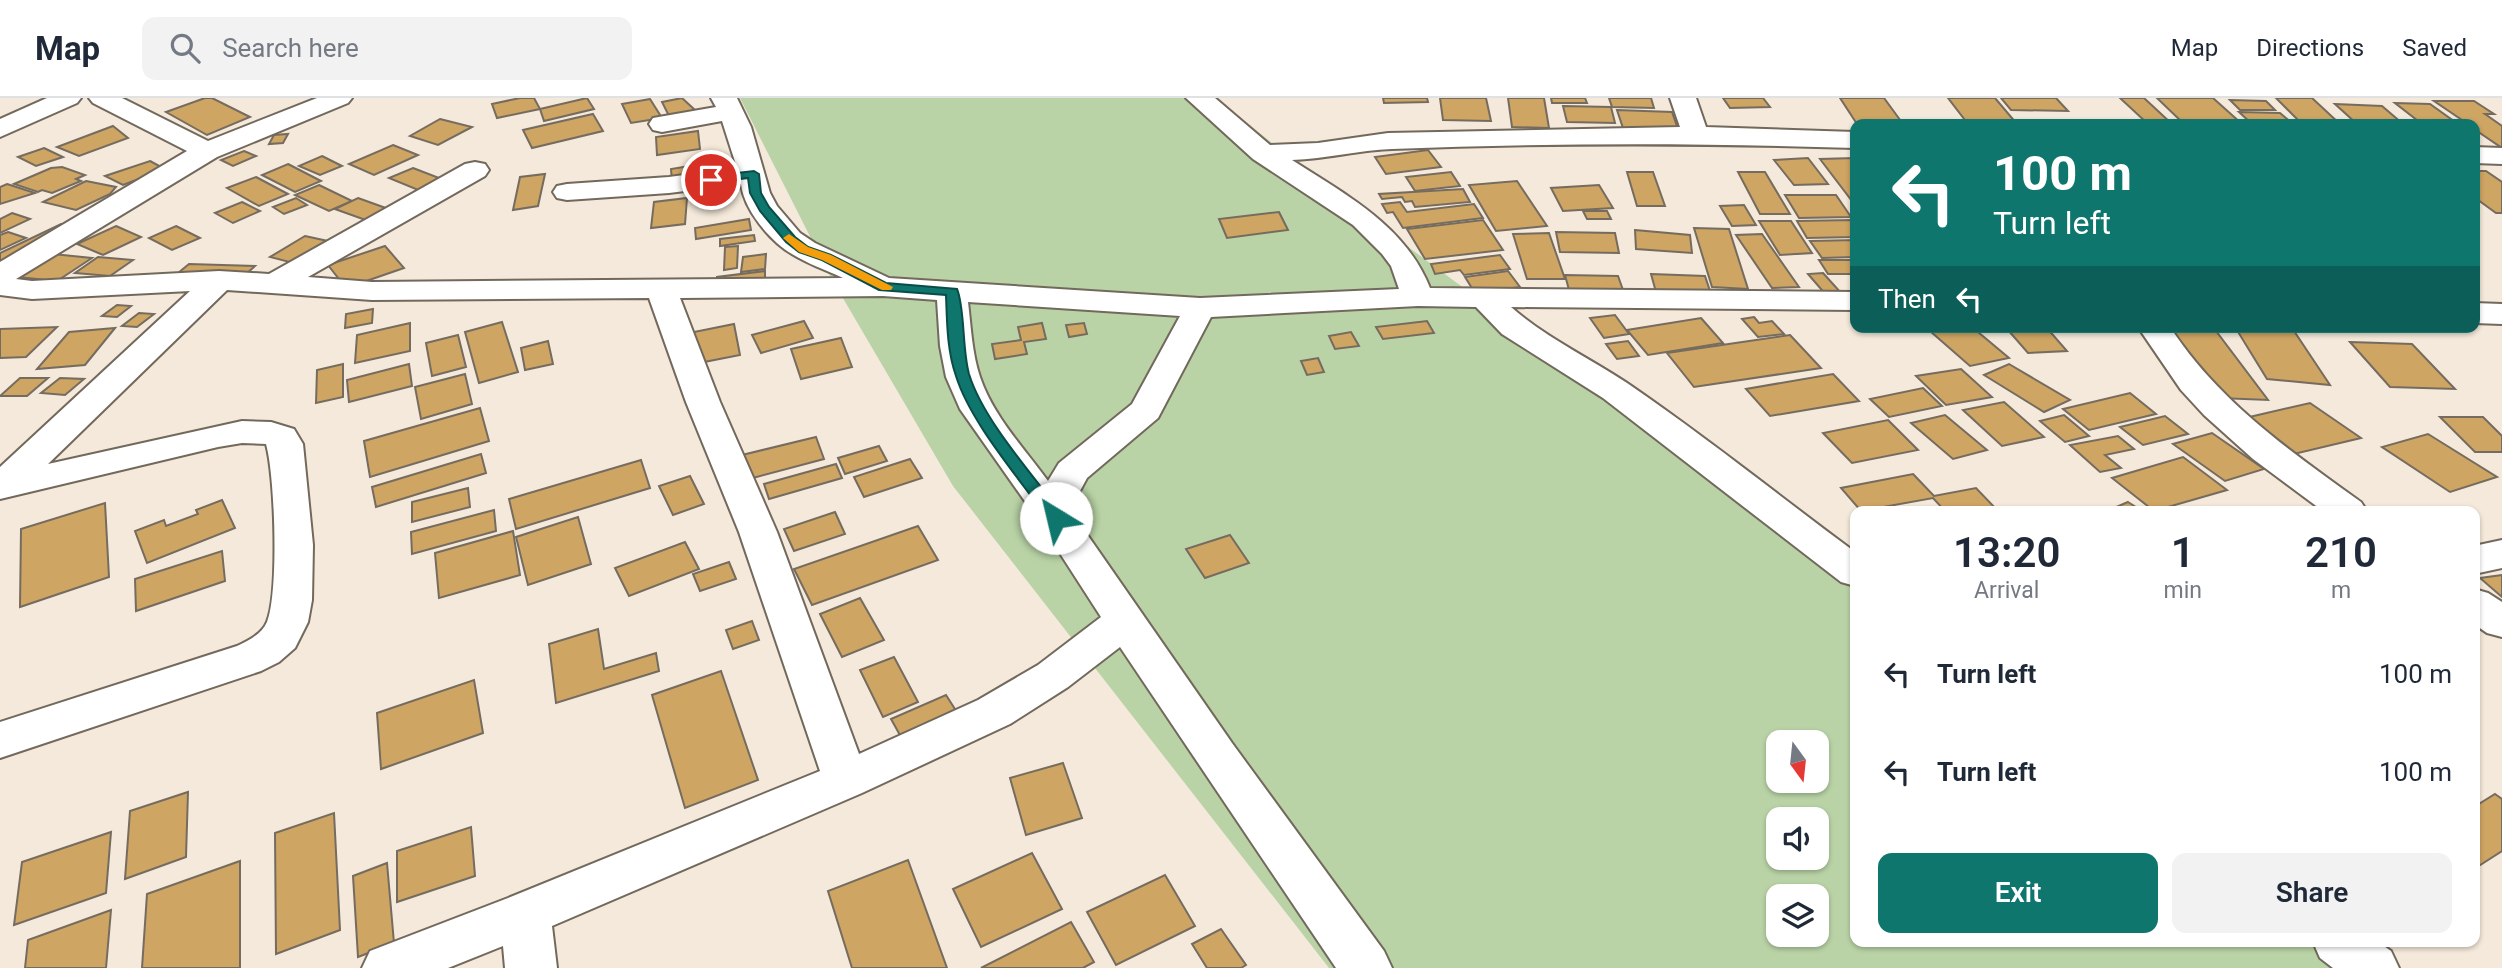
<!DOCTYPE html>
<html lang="en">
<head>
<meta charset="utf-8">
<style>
	body { margin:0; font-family:Roboto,sans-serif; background:#f2f2f3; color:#1f2937; height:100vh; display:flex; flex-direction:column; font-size:26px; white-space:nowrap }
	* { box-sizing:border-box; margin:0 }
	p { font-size:23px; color:#747a83 }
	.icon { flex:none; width:38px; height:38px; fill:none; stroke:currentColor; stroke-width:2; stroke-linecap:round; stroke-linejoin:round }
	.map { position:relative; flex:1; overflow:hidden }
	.panel { position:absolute; left:1850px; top:408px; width:630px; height:441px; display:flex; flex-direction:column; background:#fff; border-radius:14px; box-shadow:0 2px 5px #0004 }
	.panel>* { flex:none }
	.hud { position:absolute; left:1850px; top:21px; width:630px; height:214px; border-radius:14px; box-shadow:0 2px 5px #0004; background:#0f766e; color:#fff; overflow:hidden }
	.needle { width:46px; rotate:165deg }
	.fabs { position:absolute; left:1766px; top:632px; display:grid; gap:14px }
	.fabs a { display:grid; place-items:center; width:63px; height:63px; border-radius:14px; background:#fff; box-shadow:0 2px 5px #0004; font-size:35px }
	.pin { position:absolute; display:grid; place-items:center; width:60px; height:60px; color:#fff; margin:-30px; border:4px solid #fff; border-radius:50%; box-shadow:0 2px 7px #0007 }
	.me { position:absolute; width:77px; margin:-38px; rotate:324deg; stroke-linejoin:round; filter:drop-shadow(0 0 5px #0008) }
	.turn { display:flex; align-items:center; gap:24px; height:147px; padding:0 28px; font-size:32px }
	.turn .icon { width:91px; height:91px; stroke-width:2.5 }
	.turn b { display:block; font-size:49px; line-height:60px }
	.then { display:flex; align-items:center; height:66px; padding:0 28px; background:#0003; gap:14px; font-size:26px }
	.eta { display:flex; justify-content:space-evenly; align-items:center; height:119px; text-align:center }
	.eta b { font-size:42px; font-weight:600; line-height:49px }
	.button { display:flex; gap:14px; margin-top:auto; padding:14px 28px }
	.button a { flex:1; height:80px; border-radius:14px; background:#0f766e; color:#fff; font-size:28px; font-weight:600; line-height:80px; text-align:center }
	.button a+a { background:#f2f2f3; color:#1f2937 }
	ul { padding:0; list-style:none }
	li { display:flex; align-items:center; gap:21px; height:98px; padding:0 28px }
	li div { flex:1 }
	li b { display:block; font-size:26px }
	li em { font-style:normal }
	header { display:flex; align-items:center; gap:42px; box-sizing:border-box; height:98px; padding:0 35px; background:#fff; border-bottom:2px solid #e0e1e3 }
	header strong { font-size:33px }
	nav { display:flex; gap:38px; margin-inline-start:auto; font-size:24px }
	.search { width:490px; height:63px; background:#f2f2f3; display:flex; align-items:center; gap:18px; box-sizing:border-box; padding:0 24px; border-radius:14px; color:#747a83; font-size:26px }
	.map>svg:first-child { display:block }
	.green { fill:#b9d3a6; fill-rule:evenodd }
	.building { fill:#cfa563; stroke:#756c5f; stroke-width:2 }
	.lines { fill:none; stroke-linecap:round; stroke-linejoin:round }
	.minor-casing { stroke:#72695c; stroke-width:4 }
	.minor { fill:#fff; fill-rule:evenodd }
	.route { fill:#0f766e; stroke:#0a4d48; stroke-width:2 }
	.slow { fill:#f59e0b }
</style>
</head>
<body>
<header>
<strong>Map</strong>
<div class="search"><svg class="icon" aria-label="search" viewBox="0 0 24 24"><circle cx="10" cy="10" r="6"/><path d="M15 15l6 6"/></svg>Search here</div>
<nav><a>Map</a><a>Directions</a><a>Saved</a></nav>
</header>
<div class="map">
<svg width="2502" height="870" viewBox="0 0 2502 870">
	<rect width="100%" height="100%" fill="#f4e9da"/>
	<path class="green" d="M740 0H1216L1323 86 1599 290 1855 488V844H2316L2351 870H1329L953 388 830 178ZM1778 644H1816V682H1778ZM1778 721H1816V760H1778ZM1778 798H1816V836H1778Z"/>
	<g class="building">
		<path d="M205 0H212L250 19 207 37 166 14Z"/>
		<path d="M520 0H534L540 11 497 20 492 6Z"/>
		<path d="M587 0 594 11 544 23 540 11Z"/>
		<path d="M682 0 696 13 669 18 662 4Z"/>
		<path d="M1383 0H1427L1428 4 1384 5Z"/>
		<path d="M1440 0H1486L1491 23 1443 22Z"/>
		<path d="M1508 0H1544L1549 30 1512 29Z"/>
		<path d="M1551 0H1585L1587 5H1552Z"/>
		<path d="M1609 0H1651L1654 10 1612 9Z"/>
		<path d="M1723 0H1763L1770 9 1730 10Z"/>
		<path d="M1840 0H1884L1903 26H1857Z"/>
		<path d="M1948 0H1995L2017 26H1968Z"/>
		<path d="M2001 0H2056L2068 13 2011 12Z"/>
		<path d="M2120 0H2144L2172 26H2148Z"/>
		<path d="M2157 0H2213L2242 26H2184Z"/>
		<path d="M2276 0H2312L2340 26H2302Z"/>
		<path d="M650 1 662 20 631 25 622 6Z"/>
		<path d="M2230 2 2266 3 2275 12H2240Z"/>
		<path d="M2434 3H2474L2494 16H2485L2502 28V50L2474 31V26H2468Z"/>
		<path d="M2395 5 2430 6 2458 26H2422Z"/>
		<path d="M2335 6 2382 8 2403 26H2357Z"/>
		<path d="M1563 8 1611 9 1615 25 1567 24Z"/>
		<path d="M1617 12 1672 14 1679 34 1624 33Z"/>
		<path d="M2239 14 2280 15 2293 26H2252Z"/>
		<path d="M593 16 603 33 532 50 523 32Z"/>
		<path d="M440 21 472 29 438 47 410 38Z"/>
		<path d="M113 28 128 40 79 58 57 49Z"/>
		<path d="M698 33 700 51 657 57 656 39Z"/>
		<path d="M288 36 283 45 269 46 274 37Z"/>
		<path d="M393 47 418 57 374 77 349 66Z"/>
		<path d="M44 50 63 59 36 68 18 59Z"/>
		<path d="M1428 52 1441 69 1386 76 1375 59Z"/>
		<path d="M244 53 256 58 233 68 221 62Z"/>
		<path d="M322 58 342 68 320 77 299 68Z"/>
		<path d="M1808 60 1828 86 1794 87 1774 62Z"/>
		<path d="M1855 60V107L1820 61Z"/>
		<path d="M150 63 165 71 123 87 105 78Z"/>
		<path d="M288 66 321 83 295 94 262 77Z"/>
		<path d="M690 68 692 80 672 83 671 71Z"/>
		<path d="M62 69 85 77 76 81 81 83 52 95 42 92 38 94 14 86 51 70Z"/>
		<path d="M413 70 447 83 423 94 389 80Z"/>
		<path d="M2474 73H2486L2502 84V115H2496L2474 99Z"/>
		<path d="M1451 74 1460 88 1415 93 1406 79Z"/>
		<path d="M1627 74H1653L1665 108H1637Z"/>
		<path d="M1738 74H1765L1790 116H1760Z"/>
		<path d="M545 76 538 108 513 112 520 79Z"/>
		<path d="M256 79 288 96 259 108 227 90Z"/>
		<path d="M86 83 116 89 110 96 76 112 43 104Z"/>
		<path d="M1517 83 1547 128 1496 133 1469 87Z"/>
		<path d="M7 86 35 95 0 106V89Z"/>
		<path d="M319 87 352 103 329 113 295 97Z"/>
		<path d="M1599 87 1613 110 1563 113 1551 90Z"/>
		<path d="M1463 91 1470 104 1415 109 1412 103 1405 104 1402 99 1382 101 1379 96Z"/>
		<path d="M1785 97H1836L1851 119 1799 120Z"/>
		<path d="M296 100 307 107 284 116 273 109Z"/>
		<path d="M358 100 394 113 371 124 335 111Z"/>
		<path d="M687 100 685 126 651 130 654 104Z"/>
		<path d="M242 104 260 113 233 125 215 115Z"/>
		<path d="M1400 104 1407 114 1474 106 1483 120 1403 130 1393 114 1387 115 1382 106Z"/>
		<path d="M1744 107 1756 127 1732 128 1720 108Z"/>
		<path d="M1583 113H1607L1611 121H1587Z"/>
		<path d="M1279 114 1288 132 1227 140 1219 121Z"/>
		<path d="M12 115 30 121 0 135V121Z"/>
		<path d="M749 121 751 132 696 141 695 130Z"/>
		<path d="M1483 122 1503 152 1425 161 1407 131Z"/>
		<path d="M1852 122 1855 139 1807 140 1797 123Z"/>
		<path d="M1759 123H1791L1812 155 1780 157Z"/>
		<path d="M61 126 76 131 3 165 0 164V155Z"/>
		<path d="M116 128 141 139 103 157 77 146Z"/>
		<path d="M176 128 200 140 172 152 149 140Z"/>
		<path d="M1694 130 1729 131 1748 191 1712 189Z"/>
		<path d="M1635 132 1690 137 1692 155 1636 151Z"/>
		<path d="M8 134 26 140 0 152V137Z"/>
		<path d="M1556 134 1615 135 1619 155 1560 154Z"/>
		<path d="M1549 135 1565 181H1527L1513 136Z"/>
		<path d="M1762 136 1799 189 1772 190 1736 137Z"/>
		<path d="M754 137 755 143 720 148V141Z"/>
		<path d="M305 138 337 145 301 167 270 159Z"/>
		<path d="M1855 142V159L1822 160 1810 143Z"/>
		<path d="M385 148 404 170 346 190 328 167Z"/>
		<path d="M738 148 737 170 724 172 725 149Z"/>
		<path d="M53 156 92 160 57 183 17 179Z"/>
		<path d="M766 156 765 171 741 174 743 159Z"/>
		<path d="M1500 157 1510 171 1464 177 1460 172 1435 176 1431 166Z"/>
		<path d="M98 159 133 162 110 178 75 175Z"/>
		<path d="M1819 162H1855V176H1828Z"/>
		<path d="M189 166 255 168 245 177 178 175Z"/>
		<path d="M765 173V183L716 190 717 179Z"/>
		<path d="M1508 173 1520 189 1475 195 1465 179Z"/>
		<path d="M1823 175 1842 196 1827 198 1808 176Z"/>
		<path d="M1651 176 1705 178 1711 196 1656 194Z"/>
		<path d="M1565 177 1618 178 1623 192H1569Z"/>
		<path d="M117 207 131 208 117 219 102 218Z"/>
		<path d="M373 211 372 225 345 230 346 216Z"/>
		<path d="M139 215 154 216 137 229 122 228Z"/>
		<path d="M1615 217 1629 236 1604 240 1590 220Z"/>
		<path d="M1754 219 1759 225 1772 223 1784 236 1758 239 1742 221Z"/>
		<path d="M1701 220 1723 245 1648 257 1627 232Z"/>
		<path d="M804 223 813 240 761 255 752 237Z"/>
		<path d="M1427 223 1434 235 1383 241 1376 229Z"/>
		<path d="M502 224 518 274 479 285 465 234Z"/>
		<path d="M410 225V253L355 265 357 237Z"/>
		<path d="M1042 225 1046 241 1024 244 1027 256 995 261 992 246 1021 242 1018 229Z"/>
		<path d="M1084 225 1087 236 1069 239 1066 227Z"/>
		<path d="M734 226 740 257 694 266 689 235Z"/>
		<path d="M57 229 26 259 0 260V231Z"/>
		<path d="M1949 229H1972L2009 260 1970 268 1930 233Z"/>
		<path d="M2046 229 2067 253 2028 255 2008 232Z"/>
		<path d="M2235 229 2294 233 2330 287 2267 281Z"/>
		<path d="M115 230 85 267 37 271 69 234Z"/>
		<path d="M2170 231 2216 233 2268 302 2219 300Z"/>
		<path d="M1351 234 1359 248 1335 251 1329 238Z"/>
		<path d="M458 237 466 269 432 278 426 245Z"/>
		<path d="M1790 237 1821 270 1694 289 1667 255Z"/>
		<path d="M841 240 852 269 801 281 791 251Z"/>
		<path d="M548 243 553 266 525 272 521 250Z"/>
		<path d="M1628 243 1639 258 1617 261 1606 246Z"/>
		<path d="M2350 244 2412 246 2455 291 2390 289Z"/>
		<path d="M1318 260 1324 274 1307 277 1301 263Z"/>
		<path d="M343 266V299L316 305 317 272Z"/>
		<path d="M409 266 412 288 349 304 347 282Z"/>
		<path d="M2009 266 2070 302 2044 314 1984 277Z"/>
		<path d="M1961 271 1992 299 1946 307 1916 278Z"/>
		<path d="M465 276 472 306 421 321 415 289Z"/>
		<path d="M1833 276 1859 303 1770 318 1746 291Z"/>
		<path d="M20 280H48L27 298H0Z"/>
		<path d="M60 280 84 281 65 297 41 295Z"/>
		<path d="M1923 290 1942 308 1889 319 1870 301Z"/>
		<path d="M2130 295 2156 316 2089 332 2063 311Z"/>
		<path d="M2004 304 2044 339 2002 348 1963 312Z"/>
		<path d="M2310 305 2361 340 2294 356 2245 320Z"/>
		<path d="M480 310 489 343 370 379 364 343Z"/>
		<path d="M1945 317 1987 352 1953 361 1911 325Z"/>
		<path d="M2064 317 2089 338 2065 344 2040 323Z"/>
		<path d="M2165 318 2188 336 2143 347 2120 329Z"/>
		<path d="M2440 319H2483L2502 338V354H2475Z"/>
		<path d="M1888 322 1918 352 1852 365 1823 335Z"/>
		<path d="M2212 335 2264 371 2225 383 2173 346Z"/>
		<path d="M2428 336 2497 379 2450 394 2382 349Z"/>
		<path d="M2118 338 2134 351 2105 357 2121 370 2100 374 2070 347Z"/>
		<path d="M816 339 824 361 749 381 742 357Z"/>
		<path d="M879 348 887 363 845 376 838 360Z"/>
		<path d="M481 356 486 375 376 409 372 389Z"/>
		<path d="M2183 359 2227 392 2154 413 2112 380Z"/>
		<path d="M910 361 922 380 864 399 854 379Z"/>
		<path d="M641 362 650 390 516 431 509 401Z"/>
		<path d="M836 366 842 380 769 401 764 386Z"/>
		<path d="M1913 376 1934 398 1976 390 1998 413H1945L1933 400 1861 413 1841 390Z"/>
		<path d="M690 378 704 406 673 417 659 388Z"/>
		<path d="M468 390 470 409 412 424V404Z"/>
		<path d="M222 402 235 430 147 465 135 433 164 422 166 428 198 416 196 412Z"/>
		<path d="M2128 404 2142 413H2107Z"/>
		<path d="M105 405 109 479 20 509 21 431Z"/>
		<path d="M494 412 496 433 412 456 411 434Z"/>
		<path d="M835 414 845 436 794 453 784 431Z"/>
		<path d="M578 419 591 466 528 487 516 439Z"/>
		<path d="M918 428 938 462 812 507 794 471Z"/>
		<path d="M513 433 520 477 439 500 435 455Z"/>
		<path d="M1230 437 1249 465 1205 480 1186 451Z"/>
		<path d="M685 444 699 471 629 498 615 470Z"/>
		<path d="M222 453 225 483 136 513 135 481Z"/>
		<path d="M729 464 736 481 700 493 693 476Z"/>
		<path d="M2502 477V499L2480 480Z"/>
		<path d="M860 500 884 542 842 559 820 516Z"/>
		<path d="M752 523 759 542 733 551 726 532Z"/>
		<path d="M598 531 604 571 656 555 659 573 556 605 549 546Z"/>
		<path d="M894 559 918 604 883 619 860 572Z"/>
		<path d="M721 573 758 682 685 710 652 597Z"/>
		<path d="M474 582 483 635 381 671 377 615Z"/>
		<path d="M946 597 962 622 906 648 891 621Z"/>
		<path d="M1063 665 1082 720 1026 737 1010 680Z"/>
		<path d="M188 694 186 759 125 781 130 713Z"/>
		<path d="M2495 696 2502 701V753L2474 771V709Z"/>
		<path d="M334 715 340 832 276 856 275 735Z"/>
		<path d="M471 729 475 778 397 804V753Z"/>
		<path d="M111 734 106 795 14 827 22 764Z"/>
		<path d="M1032 755 1062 811 981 849 953 791Z"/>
		<path d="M908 762 947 870H852L828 793Z"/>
		<path d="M240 763V870H142L147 796Z"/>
		<path d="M387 765 394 845 358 859 353 778Z"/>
		<path d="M1165 777 1195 828 1116 867 1087 814Z"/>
		<path d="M111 812 106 870H25L28 842Z"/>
		<path d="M1071 824 1094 864 1083 870H981Z"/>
		<path d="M1221 831 1246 867 1241 870H1207L1192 846Z"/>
	</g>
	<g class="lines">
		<g class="minor-casing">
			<g id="minor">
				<path d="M47 0H81L77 5 0 39V21Z"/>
				<path d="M89 0H122L208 43 317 0H352L348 5 217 59 16 181 32 183 219 173 269 176 465 66 475 64 485 66 489 72 485 78 308 179 372 184 843 180C826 172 808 166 792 156 770 143 744 112 741 86L669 95 567 102 557 100 553 94 557 88 567 86 669 79 737 70 722 23 662 34 653 32 649 26 653 20 716 9 711 0H737L751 29 770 95 777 108 800 135 815 145 889 180 1200 200 1399 191 1391 168 1382 156 1353 127 1253 61 1186 0H1215L1270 47 1318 45 1388 35 1680 29 1670 0H1696L1706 29 1855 34V50C1701 45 1547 45 1392 51 1359 52 1326 61 1292 62 1346 97 1405 127 1430 190L1855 194V212L1511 209C1546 240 1588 259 1627 285 1705 338 1779 398 1855 454V488L1841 484 1603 300 1502 236 1476 209 1418 208 1211 219 1158 320 1087 380 1080 393 1075 419 1232 645 1384 853 1392 870H1336L1120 549 1068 589 1010 626 862 695 552 828 557 870H505L503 848 448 870H362L370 853 508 800 820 673 739 434 686 304 649 200 372 202 227 192 48 366 242 323 271 324 294 331 303 346 313 447 312 502 308 524 295 550 279 564 261 573 0 660V624L237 548C248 543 262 536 267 524 279 494 275 377 266 346L242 345 218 349 0 401V369L190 193 32 201 0 197V164L187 53 93 5ZM883 198 937 202 940 248 946 279 960 311 1043 429 1101 519 1038 567 978 602 859 656 777 434 720 304 680 200ZM968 204 1180 218 1132 306 1059 365 1048 383C1024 350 993 318 980 279 972 255 971 229 968 204Z"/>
				<path d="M2474 49 2502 50V66L2474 65Z"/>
				<path d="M2474 205 2502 206V226L2474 225Z"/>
				<path d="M2138 229H2170C2219 304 2290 353 2361 404L2367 413H2323L2253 361 2204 317 2181 292Z"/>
				<path d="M2502 442V470L2474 476V448Z"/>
				<path d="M2474 491 2488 495 2502 504V539L2487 535 2474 526Z"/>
				<path d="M2313 844H2378L2391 853 2399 870H2333L2320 860Z"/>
			</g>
		</g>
		<use href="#minor" class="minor"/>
	</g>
	<path class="route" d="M754 73 759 76 761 95 769 109 795 139 808 149 831 157 886 185 957 191C965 210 962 251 969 276 983 322 1033 377 1062 416L1064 420 1062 424H1050C1021 382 971 326 956 278 947 252 947 224 946 197L879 192 822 162 799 154 786 144 760 113 750 95 748 80 711 85 706 82 711 78Z"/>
	<path class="slow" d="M789 136 808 149 831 157 893 189 891 192H882L822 162 799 154 783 140Z"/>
</svg>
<div class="fabs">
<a><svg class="needle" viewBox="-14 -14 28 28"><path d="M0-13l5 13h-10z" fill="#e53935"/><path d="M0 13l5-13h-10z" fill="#747a83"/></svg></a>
<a><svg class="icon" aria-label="sound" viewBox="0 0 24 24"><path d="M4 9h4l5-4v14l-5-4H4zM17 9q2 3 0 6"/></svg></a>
<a><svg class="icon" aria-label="layers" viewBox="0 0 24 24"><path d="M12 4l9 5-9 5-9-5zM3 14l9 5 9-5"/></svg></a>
</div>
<div class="pin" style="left:711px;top:82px;background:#d93025"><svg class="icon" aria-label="arrive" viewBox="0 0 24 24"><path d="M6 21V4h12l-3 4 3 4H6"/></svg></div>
<svg class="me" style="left:1056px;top:420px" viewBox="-20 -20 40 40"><circle r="19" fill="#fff"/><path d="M0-13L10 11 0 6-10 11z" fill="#0f766e"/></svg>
<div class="hud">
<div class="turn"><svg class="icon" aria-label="left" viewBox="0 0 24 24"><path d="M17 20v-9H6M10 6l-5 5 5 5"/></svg><div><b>100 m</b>Turn left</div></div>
<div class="then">Then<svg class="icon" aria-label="left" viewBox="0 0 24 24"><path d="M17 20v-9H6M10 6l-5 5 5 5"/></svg></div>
</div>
<section class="panel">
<div class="eta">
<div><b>13:20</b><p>Arrival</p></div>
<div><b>1</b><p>min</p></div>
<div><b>210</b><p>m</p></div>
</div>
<ul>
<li><svg class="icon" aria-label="left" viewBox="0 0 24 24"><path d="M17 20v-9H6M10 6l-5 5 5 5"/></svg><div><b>Turn left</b></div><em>100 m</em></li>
<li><svg class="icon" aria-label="left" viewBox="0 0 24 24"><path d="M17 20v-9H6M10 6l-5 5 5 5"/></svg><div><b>Turn left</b></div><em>100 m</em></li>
</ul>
<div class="button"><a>Exit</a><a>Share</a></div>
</section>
</div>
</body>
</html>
